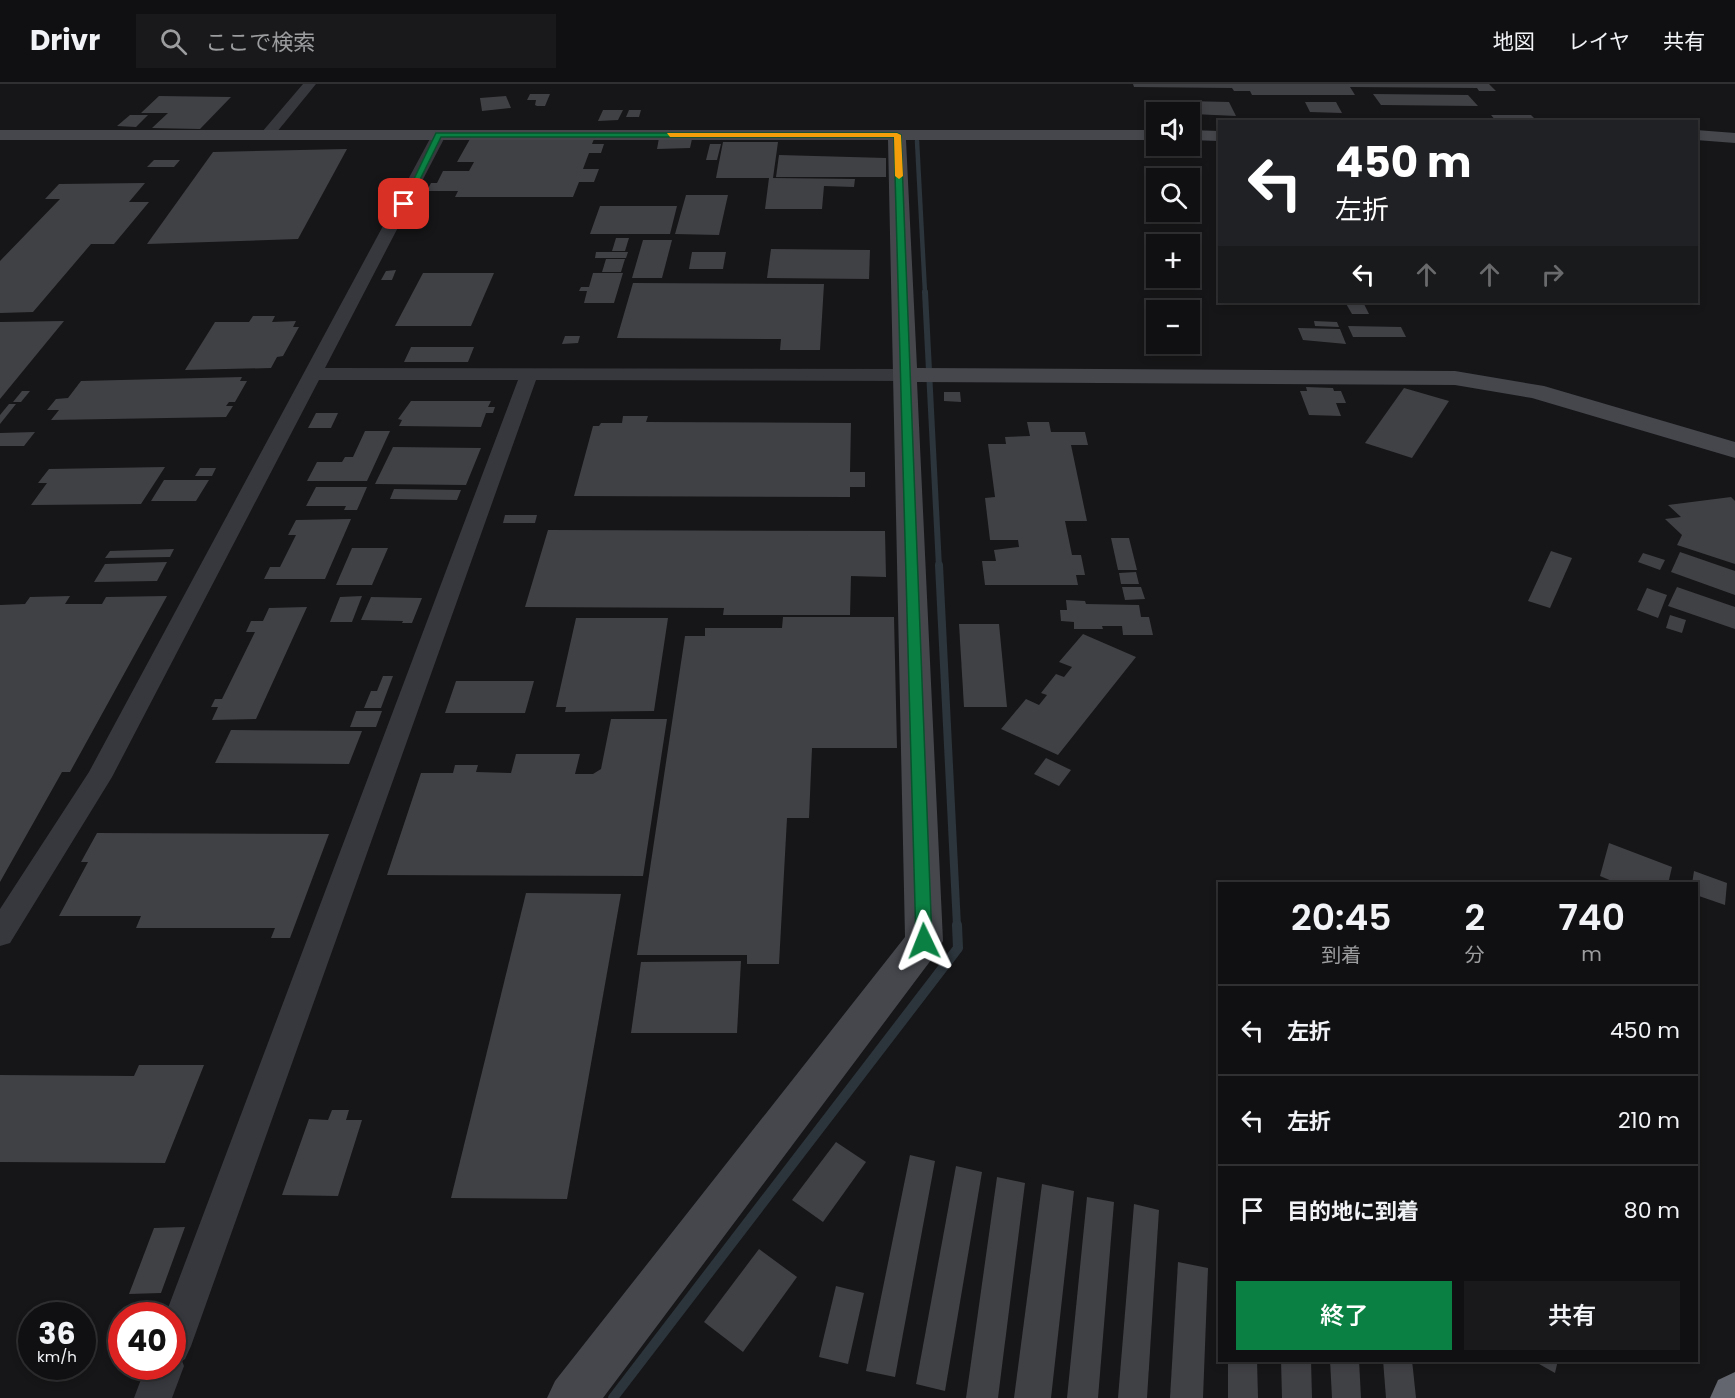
<!DOCTYPE html>
<html lang="ja">
<head>
<meta charset="utf-8">
<style>
	body { margin:0; font-family:Poppins,"Noto Sans JP",sans-serif; background:#19191b; color:#f1f3f6; height:100vh; display:flex; flex-direction:column; font-size:22px; white-space:nowrap }
	* { box-sizing:border-box; margin:0 }
	p { font-size:20px; color:#9c9d9f }
	.icon { flex:none; width:33px; height:33px; fill:none; stroke:currentColor; stroke-width:2; stroke-linecap:round; stroke-linejoin:round }
	.map { position:relative; flex:1; overflow:hidden }
	.details { position:absolute; left:1218px; top:798px; width:480px; height:480px; display:flex; flex-direction:column; background:#101012; border-radius:0px; box-shadow:0 3px 9px #0003,0 0 0 2px #303032 }
	.details>* { flex:none }
	.hud { position:absolute; left:1218px; top:36px; width:480px; height:183px; border-radius:0px; box-shadow:0 3px 9px #0003,0 0 0 2px #303032; background:#202124; color:#fff; overflow:hidden }
	.fabs { position:absolute; left:1146px; top:18px; display:grid; gap:12px }
	.fabs a { display:grid; place-items:center; width:54px; height:54px; border-radius:0px; background:#101012; box-shadow:0 3px 9px #0003,0 0 0 2px #303032; font-size:30px }
	.speed { position:absolute; left:18px; top:1218px; display:flex; gap:12px; font-size:30px; font-weight:700; text-align:center }
	.speed>* { display:grid; place-content:center; width:78px; height:78px; border-radius:50%; background:#101012; box-shadow:0 3px 9px #0003,0 0 0 2px #303032; line-height:1 }
	.speed small { font-size:15px; font-weight:400 }
	.speed .limit { border:9px solid #d22; background:#fff; color:#111 }
	.pin { position:absolute; display:grid; place-items:center; width:51px; height:51px; color:#fff; margin:-26px; border-radius:12px; box-shadow:0 3px 9px #0006 }
	.me { position:absolute; width:66px; margin:-33px; rotate:358deg; stroke-linejoin:round; filter:drop-shadow(0 0 4px #0008) }
	.turn { display:flex; align-items:center; gap:21px; height:126px; padding:0 18px; font-size:27px }
	.turn .icon { width:78px; height:78px; stroke-width:2.5 }
	.turn b { display:block; font-size:42px; line-height:51px }
	.lanes { display:flex; align-items:center; height:57px; padding:0 18px; background:#0003; justify-content:center; gap:30px; direction:ltr }
	.lanes .off { opacity:.35 }
	.eta { display:flex; justify-content:space-evenly; align-items:center; height:102px; text-align:center }
	.eta b { font-size:36px; font-weight:600; line-height:42px }
	.action { display:flex; gap:12px; margin-top:auto; padding:12px 18px }
	.action a { flex:1; height:69px; border-radius:0px; background:#0b8043; color:#fff; font-size:24px; font-weight:600; line-height:69px; text-align:center }
	.action a+a { background:#19191b; color:#f1f3f6 }
	ul { padding:0; list-style:none }
	li { display:flex; align-items:center; gap:18px; height:90px; padding:0 18px; border-top:2px solid #303032 }
	li div { flex:1 }
	li b { display:block; font-size:22px }
	li em { font-style:normal }
	header { display:flex; align-items:center; gap:36px; box-sizing:border-box; height:84px; padding:0 30px; background:#101012; border-bottom:2px solid #303032 }
	header strong { font-size:28px }
	nav { display:flex; gap:33px; margin-inline-start:auto; font-size:21px }
	.search { width:420px; height:54px; background:#19191b; display:flex; align-items:center; gap:15px; box-sizing:border-box; padding:0 21px; border-radius:0px; color:#9c9d9f; font-size:22px }
	.map>svg:first-child { display:block }
	.lines { fill:none; stroke-linecap:round; stroke-linejoin:round }
	.stream-far3 { stroke:#2c353c; stroke-width:4.5 }
	.stream-far2 { stroke:#2c353c; stroke-width:6 }
	.stream-far1 { stroke:#2c353c; stroke-width:8 }
	.stream { stroke:#2c353c; stroke-width:10 }
	.building { fill:#404145 }
	.street { fill:#37383d; fill-rule:evenodd }
	.secondary { fill:#45474d; fill-rule:evenodd }
	.highway { fill:#63666e; fill-rule:evenodd }
	.route { fill:#0b8043; stroke:#07532c; stroke-width:1.5 }
	.slow { fill:#f59e0b }
</style>
</head>
<body>
<header>
<strong>Drivr</strong>
<div class="search"><svg class="icon" aria-label="search" viewBox="0 0 24 24"><circle cx="10" cy="10" r="6"/><path d="M15 15l6 6"/></svg>ここで検索</div>
<nav><a>地図</a><a>レイヤ</a><a>共有</a></nav>
</header>
<div class="map">
<svg width="1735" height="1314" viewBox="0 0 1735 1314">
	<rect width="100%" height="100%" fill="#161618"/>
	<g class="lines">
		<path class="stream-far3" d="M917 57 925 209"/>
		<path class="stream-far2" d="M925 208 939 483"/>
		<path class="stream-far1" d="M939 481 957 842"/>
		<path class="stream" d="M613 1314 958 864 957 841"/>
	</g>
	<g class="building">
		<path d="M1133 0H1489L1496 7H1479L1477 4 1350 3 1355 11H1252L1250 7H1234L1232 4 1134 3Z"/>
		<path d="M530 10H550L545 22H537L535 21 536 16H527Z"/>
		<path d="M1373 10 1468 11 1478 22 1381 21Z"/>
		<path d="M159 12 231 13 200 45 152 44 168 29H141Z"/>
		<path d="M506 12 511 24 482 27 480 14Z"/>
		<path d="M1187 17 1229 18 1236 32 1193 30Z"/>
		<path d="M1305 18H1336L1342 29 1310 28Z"/>
		<path d="M603 26H623L618 36 598 37Z"/>
		<path d="M629 26H641L639 33H626Z"/>
		<path d="M130 31H148L136 43 117 42Z"/>
		<path d="M1491 31H1531L1538 38H1497Z"/>
		<path d="M659 54 692 55 690 64 657 65Z"/>
		<path d="M470 55H594L592 60H604L601 69H589L583 85H599L594 98H579L573 113H455L458 107H427L431 99H437L443 87H469L474 78H457Z"/>
		<path d="M723 58H778L773 94 855 95 854 103 824 102 822 125H765L769 94H716Z"/>
		<path d="M710 60H721L717 76H706Z"/>
		<path d="M347 65 298 155 147 160 213 68Z"/>
		<path d="M779 71 886 74V93H776Z"/>
		<path d="M154 76H180L174 83H147Z"/>
		<path d="M145 99 129 118H149L114 160H91L33 228 0 229V177L60 115H45L59 100Z"/>
		<path d="M686 111H728L719 151 675 150Z"/>
		<path d="M600 122H677L670 150H590Z"/>
		<path d="M616 154H629L625 167H612Z"/>
		<path d="M643 156H672L662 194H632Z"/>
		<path d="M771 165 870 166 869 195 767 194Z"/>
		<path d="M596 168H628L626 174H595Z"/>
		<path d="M692 168H726L723 185H689Z"/>
		<path d="M606 175H625L621 188H602Z"/>
		<path d="M396 186 392 196H381L386 187Z"/>
		<path d="M423 189H494L471 242H395Z"/>
		<path d="M593 189H623L614 219H584L587 207H579L581 203H589Z"/>
		<path d="M633 199 824 200 820 266H780L781 255 617 254Z"/>
		<path d="M1345 218H1363L1369 230H1352Z"/>
		<path d="M253 232H275L272 238 296 237 293 243H299L283 272 277 273 271 284 185 286 215 238H249Z"/>
		<path d="M64 237 0 315V238Z"/>
		<path d="M1314 237 1337 238 1339 243 1315 242Z"/>
		<path d="M1348 242 1401 243 1406 253H1353Z"/>
		<path d="M1298 244 1340 245 1346 260 1303 256Z"/>
		<path d="M565 252H580L578 259 562 260Z"/>
		<path d="M411 263H474L468 278H404Z"/>
		<path d="M242 293 240 297H247L235 318H229L226 322H233L226 333 51 336 59 326H47L56 315 68 314 81 297Z"/>
		<path d="M1306 303 1333 304 1334 307H1341L1346 319H1336L1341 332 1309 331 1300 307H1307Z"/>
		<path d="M1404 304 1449 317 1412 374 1365 359Z"/>
		<path d="M22 307H30L21 318H13Z"/>
		<path d="M944 308H960L961 318 944 317Z"/>
		<path d="M411 317H491L488 323H495L493 329H486L481 343 399 342 402 336 398 335Z"/>
		<path d="M9 320H16L0 340V331Z"/>
		<path d="M316 329H338L331 344H308Z"/>
		<path d="M623 332H648L646 338 851 339 850 388H865V403H850V413L574 412 593 342H599L601 339H622Z"/>
		<path d="M1027 338H1049L1051 348H1085L1088 361H1071L1087 437H1065L1072 471H1081L1085 491H1076L1078 501H985L982 477H996L994 466 1019 463 1018 456H990L985 414 995 413 988 360H1006L1005 353 1030 352Z"/>
		<path d="M365 347H390L367 397H307L317 378H342L345 373H353Z"/>
		<path d="M35 348 24 362H0V349Z"/>
		<path d="M393 363 481 364 466 401 375 400Z"/>
		<path d="M165 383 141 420 31 421 47 399H38L49 385Z"/>
		<path d="M200 384H216L212 392H195Z"/>
		<path d="M164 396H209L196 417H151Z"/>
		<path d="M316 403H367L357 426H344L346 422H306Z"/>
		<path d="M394 405 461 406 457 416 390 415Z"/>
		<path d="M1731 413 1735 417V480L1677 461 1682 451 1665 435 1681 433 1668 421Z"/>
		<path d="M505 431H537L535 439H503Z"/>
		<path d="M351 435 325 495H264L270 483H280L296 451H288L296 436Z"/>
		<path d="M548 446 885 447 886 493 851 492 850 531H723L724 524 525 523Z"/>
		<path d="M1111 454H1129L1137 486H1118Z"/>
		<path d="M352 464H388L372 501H336Z"/>
		<path d="M174 465 170 473 105 474 110 467Z"/>
		<path d="M1551 467 1572 474 1550 524 1528 517Z"/>
		<path d="M1680 468 1735 487V511L1671 488Z"/>
		<path d="M1643 469 1665 476 1660 486 1638 478Z"/>
		<path d="M167 478 157 497 94 498 105 480Z"/>
		<path d="M1136 488 1139 500H1121L1119 489Z"/>
		<path d="M1122 503H1141L1145 515 1125 516Z"/>
		<path d="M1677 503 1735 523V545L1668 522Z"/>
		<path d="M1647 504 1667 511 1658 534 1637 526Z"/>
		<path d="M70 512 65 520H102L106 513 167 512 70 688H62L0 798V521L25 520 30 513Z"/>
		<path d="M362 512 352 538H330L340 513Z"/>
		<path d="M371 513 422 514 412 539H402L403 537 361 536Z"/>
		<path d="M1066 516 1085 517 1086 520 1139 521 1141 533H1149L1153 551H1123L1122 542H1102L1103 545H1074V538L1061 537 1060 526H1067Z"/>
		<path d="M307 523 256 635 212 636 218 623H211L215 615H222L255 548H246L251 537H263L269 524Z"/>
		<path d="M1670 531 1686 536 1682 549 1666 544Z"/>
		<path d="M783 533H894L897 664H812L809 734H787L779 880H747V871H637L685 552H705V544H782Z"/>
		<path d="M576 534H668L654 627 565 628 566 623H556Z"/>
		<path d="M959 540H999L1007 623H964Z"/>
		<path d="M1083 550 1136 573 1058 671 1001 645 1026 615 1039 621 1047 611 1041 609 1056 590 1064 593 1072 583 1059 578Z"/>
		<path d="M383 592H393L381 624H364L371 607H377Z"/>
		<path d="M456 597H534L525 629H445Z"/>
		<path d="M356 627H382L376 643H350Z"/>
		<path d="M611 635H667L643 792 387 791 421 689H453L455 681H478L476 688 511 689 516 670H580L575 690H593L601 685Z"/>
		<path d="M231 646 362 647 349 680 215 679Z"/>
		<path d="M1046 674 1071 686 1059 702 1034 690Z"/>
		<path d="M97 749 329 750 290 854H271L275 844H136L141 832H59L88 778H81Z"/>
		<path d="M1609 759 1672 783 1668 800H1619L1600 792Z"/>
		<path d="M1694 787 1727 799 1725 821 1696 811V800H1692Z"/>
		<path d="M526 809 621 810 567 1115 451 1114Z"/>
		<path d="M741 877 737 949H631L641 878Z"/>
		<path d="M139 981H204L165 1079 0 1078V991L134 992Z"/>
		<path d="M332 1026H349L346 1036H362L338 1112 282 1111 309 1035 328 1036Z"/>
		<path d="M836 1058 866 1078 823 1138 792 1116Z"/>
		<path d="M910 1071 935 1077 895 1293 866 1287Z"/>
		<path d="M956 1082 982 1088 945 1307 916 1300Z"/>
		<path d="M997 1093 1025 1099 998 1314H966Z"/>
		<path d="M1042 1100 1074 1107 1051 1314H1014Z"/>
		<path d="M1087 1113 1114 1118 1098 1314H1067Z"/>
		<path d="M1134 1120 1159 1126 1147 1314H1118Z"/>
		<path d="M185 1143 161 1209 129 1210 154 1144Z"/>
		<path d="M759 1165 797 1193 743 1268 704 1238Z"/>
		<path d="M1178 1178 1208 1184 1203 1314H1170Z"/>
		<path d="M836 1202 864 1209 848 1280 819 1273Z"/>
		<path d="M1228 1276H1257L1258 1314H1228Z"/>
		<path d="M1281 1276H1311L1312 1314H1282Z"/>
		<path d="M1330 1276H1359L1361 1314H1332Z"/>
		<path d="M1383 1276H1412L1416 1314H1386Z"/>
		<path d="M1532 1276H1558L1555 1289Z"/>
	</g>
	<g class="lines">
		<g class="street">
			<path d="M303 0H316L272 54H262V48Z"/>
			<path d="M439 47 446 51 325 284 907 285 916 291 907 297 536 296 191 1262 185 1275 182 1277 184 1282 172 1314H134L146 1282H172V1232H165L518 296H319L112 693 10 859 0 862V825L89 688 432 51Z"/>
		</g>
		<g class="secondary">
			<path d="M0 46H1156V56H906L917 284 1455 287 1544 302 1735 358V374L1532 314 1455 301 917 298 943 857 937 868 603 1314H547L555 1297 905 853 888 56H0Z"/>
			<path d="M1190 46 1220 47V57L1190 56Z"/>
			<path d="M1696 46 1735 49V59L1696 56Z"/>
		</g>
		<path class="highway" d="M1735 1288V1314H1710L1718 1296Z"/>
	</g>
	<path class="route" d="M436 49H897L901 51 932 857 929 861H918L916 857 894 53H441L408 120 401 122Z"/>
	<path class="slow" d="M667 49H897L901 51 903 92 899 95 895 92 894 53H670Z"/>
</svg>
<div class="fabs">
<a><svg class="icon" aria-label="sound" viewBox="0 0 24 24"><path d="M4 9h4l5-4v14l-5-4H4zM17 9q2 3 0 6"/></svg></a>
<a><svg class="icon" aria-label="search" viewBox="0 0 24 24"><circle cx="10" cy="10" r="6"/><path d="M15 15l6 6"/></svg></a>
<a>+</a>
<a>−</a>
</div>
<div class="speed"><div>36<small>km/h</small></div><div class="limit">40</div></div>
<div class="pin" style="left:404px;top:120px;background:#d93025"><svg class="icon" aria-label="arrive" viewBox="0 0 24 24"><path d="M6 21V4h12l-3 4 3 4H6"/></svg></div>
<svg class="me" style="left:924px;top:857px" viewBox="-20 -20 40 40"><path d="M0-17L14 15 0 8-14 15z" fill="#0b8043" stroke="#fff" stroke-width="4"/></svg>
<div class="hud">
<div class="turn"><svg class="icon" aria-label="left" viewBox="0 0 24 24"><path d="M17 20v-9H6M10 6l-5 5 5 5"/></svg><div><b>450 m</b>左折</div></div>
<div class="lanes"><svg class="icon" aria-label="left" viewBox="0 0 24 24"><path d="M17 20v-9H6M10 6l-5 5 5 5"/></svg><svg class="icon off" aria-label="ahead" viewBox="0 0 24 24"><path d="M12 20V5M6 11l6-6 6 6"/></svg><svg class="icon off" aria-label="ahead" viewBox="0 0 24 24"><path d="M12 20V5M6 11l6-6 6 6"/></svg><svg class="icon off" aria-label="right" viewBox="0 0 24 24"><path d="M7 20v-9h11M14 6l5 5-5 5"/></svg></div>
</div>
<section class="details">
<div class="eta">
<div><b>20:45</b><p>到着</p></div>
<div><b>2</b><p>分</p></div>
<div><b>740</b><p>m</p></div>
</div>
<ul>
<li><svg class="icon" aria-label="left" viewBox="0 0 24 24"><path d="M17 20v-9H6M10 6l-5 5 5 5"/></svg><div><b>左折</b></div><em>450 m</em></li>
<li><svg class="icon" aria-label="left" viewBox="0 0 24 24"><path d="M17 20v-9H6M10 6l-5 5 5 5"/></svg><div><b>左折</b></div><em>210 m</em></li>
<li><svg class="icon" aria-label="arrive" viewBox="0 0 24 24"><path d="M6 21V4h12l-3 4 3 4H6"/></svg><div><b>目的地に到着</b></div><em>80 m</em></li>
</ul>
<div class="action"><a>終了</a><a>共有</a></div>
</section>
</div>
</body>
</html>
